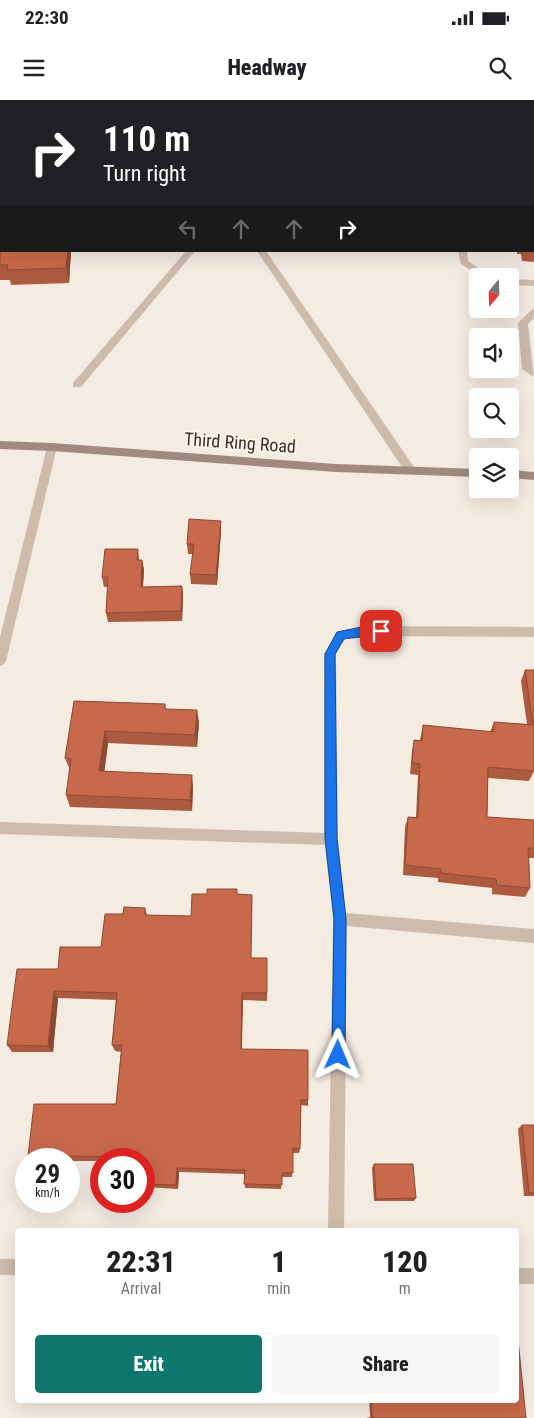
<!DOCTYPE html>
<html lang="en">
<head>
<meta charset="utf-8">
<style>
	body { margin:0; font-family:"Roboto Condensed",sans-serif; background:#f6f6f6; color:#202124; height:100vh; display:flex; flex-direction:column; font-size:19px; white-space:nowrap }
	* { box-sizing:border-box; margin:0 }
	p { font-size:16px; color:#757577 }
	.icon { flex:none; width:28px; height:28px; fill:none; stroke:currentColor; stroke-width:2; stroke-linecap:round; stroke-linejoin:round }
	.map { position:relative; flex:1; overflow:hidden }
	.side { position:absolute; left:15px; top:1128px; width:504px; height:175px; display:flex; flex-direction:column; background:#fff; border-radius:5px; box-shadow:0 5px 20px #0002 }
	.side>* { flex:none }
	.guide { position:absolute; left:0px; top:0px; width:535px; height:152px; box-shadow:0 5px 20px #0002; background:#202124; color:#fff; overflow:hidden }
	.needle { width:32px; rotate:199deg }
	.controls { position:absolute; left:469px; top:168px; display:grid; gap:10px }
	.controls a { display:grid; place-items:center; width:50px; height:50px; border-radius:5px; background:#fff; box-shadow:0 5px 20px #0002; font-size:25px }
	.speed { position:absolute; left:15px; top:1048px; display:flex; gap:10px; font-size:25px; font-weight:700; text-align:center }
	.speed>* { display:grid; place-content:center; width:65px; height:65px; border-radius:50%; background:#fff; box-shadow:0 5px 20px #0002; line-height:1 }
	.speed small { font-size:12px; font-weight:400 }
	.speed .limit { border:8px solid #d22; background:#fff; color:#111 }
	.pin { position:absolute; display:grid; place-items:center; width:42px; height:42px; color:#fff; margin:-21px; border-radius:10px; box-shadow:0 2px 8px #0006 }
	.me { position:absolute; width:55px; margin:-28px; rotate:1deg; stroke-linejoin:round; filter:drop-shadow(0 0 4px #0008) }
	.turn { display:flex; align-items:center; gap:18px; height:105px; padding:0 20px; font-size:22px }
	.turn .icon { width:65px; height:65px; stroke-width:2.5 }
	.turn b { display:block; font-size:35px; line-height:42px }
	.lanes { display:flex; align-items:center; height:48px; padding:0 20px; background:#0003; justify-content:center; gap:25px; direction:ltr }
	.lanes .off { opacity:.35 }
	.eta { display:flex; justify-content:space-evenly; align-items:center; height:85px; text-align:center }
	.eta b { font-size:30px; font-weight:800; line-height:35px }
	.action { display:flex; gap:10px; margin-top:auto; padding:10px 20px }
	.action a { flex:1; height:58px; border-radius:5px; background:#0f766e; color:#fff; font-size:20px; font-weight:800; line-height:58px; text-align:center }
	.action a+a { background:#f6f6f6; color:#202124 }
	.status { display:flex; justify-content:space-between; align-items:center; height:35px; padding:0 25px; background:#fff; direction:ltr }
	.status svg { height:14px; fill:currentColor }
	header { display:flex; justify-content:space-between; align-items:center; height:65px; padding:0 20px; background:#fff; font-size:22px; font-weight:800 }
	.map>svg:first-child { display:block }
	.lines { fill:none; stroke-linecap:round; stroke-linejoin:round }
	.street { fill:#cdbbac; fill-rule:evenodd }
	.secondary { fill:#a18a7d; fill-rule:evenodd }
	.wall { fill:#ac5a40 }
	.shaded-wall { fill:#8c4a34 }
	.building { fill:#c8694b; stroke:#8c4a34 }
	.route { fill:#1a73e8; stroke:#114b97 }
	.labels { text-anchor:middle; stroke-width:4; stroke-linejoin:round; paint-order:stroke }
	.street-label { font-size:18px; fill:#3b302b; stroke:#fbf5ee }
</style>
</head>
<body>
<div class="status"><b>22:30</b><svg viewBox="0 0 49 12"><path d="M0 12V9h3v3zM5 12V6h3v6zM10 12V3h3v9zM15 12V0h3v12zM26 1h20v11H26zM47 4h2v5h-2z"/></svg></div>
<header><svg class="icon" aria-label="menu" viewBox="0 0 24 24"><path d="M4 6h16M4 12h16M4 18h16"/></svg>Headway<svg class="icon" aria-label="search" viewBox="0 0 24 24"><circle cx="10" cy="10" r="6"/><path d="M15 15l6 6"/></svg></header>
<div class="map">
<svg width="534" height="1318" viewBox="0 0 534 1318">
	<rect width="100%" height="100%" fill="#f4ebe1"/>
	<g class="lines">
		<g class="street">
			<rect x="167" y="0" width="8" height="1"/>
			<path d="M186 151H195L81 287H73V283Z"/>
			<path d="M257 151H266L414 367 415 370 414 373H406Z"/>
			<path d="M458 151H467L468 161 490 176H480L461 164Z"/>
			<path d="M510 179 534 180V186L510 185Z"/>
			<path d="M534 209V218L528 224 534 277 522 269 518 223 531 210Z"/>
			<path d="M52 343 57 347 6 561 4 564 0 566V537L47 347Z"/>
			<path d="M362 526 534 527V537L362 536 345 539 336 554 338 739 346 813 534 829V843L347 826 344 1130H328L333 819 325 745 0 734V722L324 733V554L337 532Z"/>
			<rect x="0" y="1159" width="18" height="16"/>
			<rect x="516" y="1168" width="18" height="16"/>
		</g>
		<g class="secondary">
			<path d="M0 341 52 343 336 364 478 369V377L336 372 52 351 0 349Z"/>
			<path d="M510 370 534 372V380L510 378Z"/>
		</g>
	</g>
	<g class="wall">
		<path d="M1 86V100L0 95V88Z"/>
		<path d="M534 118V162L522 161 521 154H517V151H534Z"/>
		<path d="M0 138 1 151H71L69 183 11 185 10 180H0Z"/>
		<path d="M221 421V431L217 485 191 484 190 474 193 454H188L187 444Z"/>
		<path d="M139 460H142L144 470 143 487 182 486 183 496 182 521 108 522 106 513 108 487H104L102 477Z"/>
		<path d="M525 570H534V671L529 681 488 678 487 717 534 720V758H529L530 788 525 797 492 794V788L438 782V778L403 775 405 727 408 717H416L418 675 410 674 412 651 414 640H420L423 625 490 632 494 622 527 624 521 581Z"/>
		<path d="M74 601 165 604 166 609 199 622 197 647 108 643 104 671 193 686 192 711 70 707 66 695 70 670 65 658Z"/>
		<path d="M238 794 252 795 251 858H267V901L243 900 242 949 308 1000V1006L301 1005 300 1049 299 1053H293L292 1077H282L281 1089 245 1088 244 1074 179 1072 178 1089 144 1087V1059H101V1061H73L71 1074H69V1059H31L28 1056 116 1004 121 952 115 951 112 945 116 900 58 898 53 952H12L7 945 58 869 101 847 123 814 145 808 147 815 191 816Z"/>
		<path d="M522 1025H534V1096H524L518 1029Z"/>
		<path d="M374 1064 416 1098 414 1101H374L372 1068Z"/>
		<path d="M369 1300H516L526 1318H367L370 1317Z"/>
	</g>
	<g class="shaded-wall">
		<path d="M68 151H71L69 183 66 168Z"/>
		<path d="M221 421V431L217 485 216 475Z"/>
		<path d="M138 449 139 459V470L137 460Z"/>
		<path d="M142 460 144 470 142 497 141 487Z"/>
		<path d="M182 486 183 496 182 521 181 511Z"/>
		<path d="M197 610 199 622 197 647 195 635Z"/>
		<path d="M105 631 108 643 103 683 99 671Z"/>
		<path d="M192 675 193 686 192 711 190 700Z"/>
		<path d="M54 891 58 898 53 952 48 946Z"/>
		<path d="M242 893 243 900 241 955V949Z"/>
		<path d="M68 1056 73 1061 71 1074 69 1071Z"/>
		<path d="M177 1068 179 1072 178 1089 176 1085Z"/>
	</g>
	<g class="building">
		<rect x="492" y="0" width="39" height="1"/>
		<path d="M0 138H1V151H68L66 168 7 170 8 165H0Z"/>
		<path d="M189 419 221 421 216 475 190 474 194 444H187Z"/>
		<path d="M105 449H138L137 460H142L141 487 182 486 181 511 106 513 108 477H102Z"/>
		<path d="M525 570H534V671L488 667 487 717 534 720V748H528L530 788 497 785 496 779 441 773V769L405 765 408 717 418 718 420 664 412 663 414 640 422 641 423 625 494 632V622L533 625Z"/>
		<path d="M74 601 165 604V609L197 610 195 635 105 631 99 671 192 675 190 700 66 695 71 659 65 658Z"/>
		<path d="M207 789H237V794L252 795 251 858H267V893H242L241 949 308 950V1000H301L300 1049 293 1048V1073H282V1085L244 1084 245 1070 177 1068 176 1085 144 1084V1059H116L117 1057 68 1056V1059H35L36 1056H28L34 1004H116L122 945H112L117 893 54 891 48 946 7 945 17 869H58L60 847H101L105 814H123L124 807 145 808V815L191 816 192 794H207Z"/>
		<path d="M522 1025H534V1093H529Z"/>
		<path d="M374 1064H413L416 1098 376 1099Z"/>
		<path d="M516 1220 526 1318H372V1300H516Z"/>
	</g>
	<path class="route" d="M362 527H381L387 531C382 537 354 537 344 539L335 554 337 739 346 819 345 955 343 960 338 962 333 960 332 955 334 819 325 739V554L337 532Z"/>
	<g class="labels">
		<g class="street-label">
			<text transform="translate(240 343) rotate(4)" y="6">Third Ring Road</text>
		</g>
	</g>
</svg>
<div class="controls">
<a><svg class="needle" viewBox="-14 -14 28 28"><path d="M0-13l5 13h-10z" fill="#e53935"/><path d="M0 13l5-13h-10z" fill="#757577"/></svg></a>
<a><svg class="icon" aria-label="sound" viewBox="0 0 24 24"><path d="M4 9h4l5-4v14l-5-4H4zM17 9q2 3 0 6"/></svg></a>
<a><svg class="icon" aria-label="search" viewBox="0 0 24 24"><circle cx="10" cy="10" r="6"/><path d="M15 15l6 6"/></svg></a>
<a><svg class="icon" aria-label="layers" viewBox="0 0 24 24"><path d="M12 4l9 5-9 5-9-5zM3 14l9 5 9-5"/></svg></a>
</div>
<div class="speed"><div>29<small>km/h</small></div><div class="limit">30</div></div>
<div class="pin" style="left:381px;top:531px;background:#d93025"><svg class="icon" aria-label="arrive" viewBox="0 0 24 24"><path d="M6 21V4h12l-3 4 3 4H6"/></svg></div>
<svg class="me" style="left:338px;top:955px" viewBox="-20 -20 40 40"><path d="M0-17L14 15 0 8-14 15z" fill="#1a73e8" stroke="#fff" stroke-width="4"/></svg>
<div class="guide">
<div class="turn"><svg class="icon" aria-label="right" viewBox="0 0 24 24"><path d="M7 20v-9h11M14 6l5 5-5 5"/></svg><div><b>110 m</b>Turn right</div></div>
<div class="lanes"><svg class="icon off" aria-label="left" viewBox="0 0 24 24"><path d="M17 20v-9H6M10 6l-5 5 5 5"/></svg><svg class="icon off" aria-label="ahead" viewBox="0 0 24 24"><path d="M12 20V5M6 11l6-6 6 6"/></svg><svg class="icon off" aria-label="ahead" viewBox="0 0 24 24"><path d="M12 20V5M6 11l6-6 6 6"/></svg><svg class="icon" aria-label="right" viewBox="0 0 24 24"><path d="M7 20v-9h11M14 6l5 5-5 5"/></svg></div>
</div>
<section class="side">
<div class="eta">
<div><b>22:31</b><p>Arrival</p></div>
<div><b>1</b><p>min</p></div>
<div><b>120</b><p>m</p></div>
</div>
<div class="action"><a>Exit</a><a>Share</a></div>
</section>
</div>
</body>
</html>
